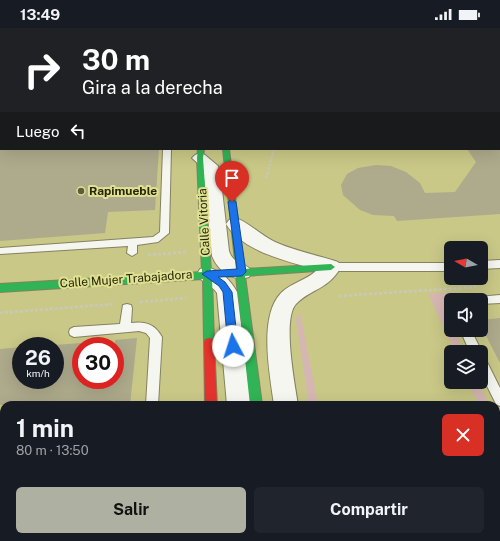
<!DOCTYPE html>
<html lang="es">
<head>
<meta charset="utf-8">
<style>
	body { margin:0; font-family:"Public Sans",sans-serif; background:#20242c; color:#f1f3f6; height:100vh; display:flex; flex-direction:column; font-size:15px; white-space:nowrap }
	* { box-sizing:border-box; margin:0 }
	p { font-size:13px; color:#9ea1a6 }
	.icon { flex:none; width:22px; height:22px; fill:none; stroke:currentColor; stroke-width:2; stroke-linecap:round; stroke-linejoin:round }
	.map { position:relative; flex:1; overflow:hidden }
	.drawer { position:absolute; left:0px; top:373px; width:500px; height:140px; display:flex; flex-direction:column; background:#171b24; border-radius:12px 12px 0 0; box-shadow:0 4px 16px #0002 }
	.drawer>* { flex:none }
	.guide { position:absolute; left:0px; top:0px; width:500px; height:122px; box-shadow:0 4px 16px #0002; background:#202124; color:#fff; overflow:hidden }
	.needle { width:26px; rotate:279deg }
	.buttons { position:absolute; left:444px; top:213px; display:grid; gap:8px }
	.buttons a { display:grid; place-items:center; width:44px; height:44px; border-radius:6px; background:#171b24; box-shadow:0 4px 16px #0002; font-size:20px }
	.speed { position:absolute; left:12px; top:309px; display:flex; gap:8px; font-size:20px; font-weight:700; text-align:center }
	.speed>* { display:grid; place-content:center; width:52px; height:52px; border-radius:50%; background:#171b24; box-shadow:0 4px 16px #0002; line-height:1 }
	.speed small { font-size:10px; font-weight:400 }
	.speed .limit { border:6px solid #d22; background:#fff; color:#111 }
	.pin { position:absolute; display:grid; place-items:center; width:34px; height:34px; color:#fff; margin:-41px -17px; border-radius:50% 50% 50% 0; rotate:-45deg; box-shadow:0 0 4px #0007 }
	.pin .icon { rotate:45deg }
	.me { position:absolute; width:44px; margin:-22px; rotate:355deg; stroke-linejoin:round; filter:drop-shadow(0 0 3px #0008) }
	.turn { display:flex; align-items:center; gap:14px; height:84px; padding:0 16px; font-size:18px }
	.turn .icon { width:52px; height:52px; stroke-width:2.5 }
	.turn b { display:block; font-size:28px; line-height:34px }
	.then { display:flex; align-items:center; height:38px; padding:0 16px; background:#0003; gap:8px; font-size:15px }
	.round { display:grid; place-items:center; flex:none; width:42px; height:42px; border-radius:6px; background:#20242c }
	.headline { display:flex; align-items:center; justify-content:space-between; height:68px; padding:0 16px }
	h1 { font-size:24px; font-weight:700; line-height:30px }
	.cta { display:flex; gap:8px; margin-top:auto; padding:8px 16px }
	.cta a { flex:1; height:46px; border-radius:6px; background:#aeb0a1; color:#111; font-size:16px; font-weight:700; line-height:46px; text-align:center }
	.cta a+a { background:#20242c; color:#f1f3f6 }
	.status { display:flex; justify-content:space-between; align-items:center; height:28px; padding:0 20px; background:#171b24; direction:ltr }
	.status svg { height:11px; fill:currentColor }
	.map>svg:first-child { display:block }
	.built { fill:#c9c887; fill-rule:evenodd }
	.green { fill:#d6b6b3 }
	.building { fill:#aeaa8c }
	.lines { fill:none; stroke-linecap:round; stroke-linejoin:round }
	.lane-casing { stroke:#838261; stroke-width:2 }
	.street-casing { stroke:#838261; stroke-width:2 }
	.fast-casing { stroke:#838261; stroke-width:2 }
	.slow-casing { stroke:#838261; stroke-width:2 }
	.jam-casing { stroke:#838261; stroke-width:2 }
	.path-far1 { stroke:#c9c9bb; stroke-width:2; stroke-dasharray:2.5 1.5; stroke-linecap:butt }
	.path { stroke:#c9c9bb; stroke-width:2.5; stroke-dasharray:3 2; stroke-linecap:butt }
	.lane { fill:#f6f6f0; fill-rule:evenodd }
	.street { fill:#f6f6f0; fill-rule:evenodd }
	.fast { fill:#30b455; fill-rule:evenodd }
	.slow { fill:#ff9f0a; fill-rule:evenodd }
	.jam { fill:#e5322d; fill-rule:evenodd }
	.route { fill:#1a73e8; stroke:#114b97 }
	.poi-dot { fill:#5d5d3a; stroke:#e1e194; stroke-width:1.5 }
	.labels { text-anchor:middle; stroke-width:4; stroke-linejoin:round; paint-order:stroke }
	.poi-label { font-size:12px; font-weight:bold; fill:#272606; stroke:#e1e194; text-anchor:start }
	.street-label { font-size:12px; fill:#272606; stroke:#e1e194 }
</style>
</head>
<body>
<div class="status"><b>13:49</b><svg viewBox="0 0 49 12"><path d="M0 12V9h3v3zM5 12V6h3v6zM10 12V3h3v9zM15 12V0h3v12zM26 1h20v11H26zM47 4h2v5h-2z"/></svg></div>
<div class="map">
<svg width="500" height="513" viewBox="0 0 500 513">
	<rect width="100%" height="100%" fill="#c2c29a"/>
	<path class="built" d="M80 0H500V513H0V41L1 121H499V1ZM451 220H481V250H451ZM451 272H481V302H451ZM21 318H55V352H21ZM81 318H115V352H81ZM451 324H481V354H451ZM4 377H496V509H4Z"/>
	<g class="green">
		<path d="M456 264C450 272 444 278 448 289 449 294 451 296 451 302H454L464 324H455L428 266Z"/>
		<path d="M300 284 318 377H309L296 292Z"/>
		<path d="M468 354H478L489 377H479Z"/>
	</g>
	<g class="building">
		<path d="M0 121H159L155 182 108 184 105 205 0 213Z"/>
		<path d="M467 121H500V186L397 193 394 188 373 187 360 182 343 167 341 157 347 146 358 140 376 137 391 138 406 144 420 155 425 165 455 164 476 134Z"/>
		<path d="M500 290V335L481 298V292Z"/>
		<path d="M137 310 130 377H0V321L21 319V352H55V317L81 315V352H115V312Z"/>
	</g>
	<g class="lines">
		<g class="lane-casing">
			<g id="lane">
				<path d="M499 39H500L499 44Z"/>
				<rect x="499" y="79" width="1" height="5"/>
				<rect x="0" y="96" width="1" height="4"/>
				<path d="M163 121H171L169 205 158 214 137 217V225L132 228 127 225 128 218 0 226V220L153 209 160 204Z"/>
				<path d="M500 232V240L481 241V233Z"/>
				<path d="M331 235H451V243H331L328 242 326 239 328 236Z"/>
				<path d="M500 267V275L481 276V272H476L477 269Z"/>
				<path d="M127 276 131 277 132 280 131 295C145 293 155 296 162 309L158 377H146L150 310 146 305 139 303 74 309 70 307 69 304 70 301 74 299 120 296 123 277Z"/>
				<path d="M460 302H471L482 324 481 325V324H470Z"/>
				<path d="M481 329 485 330 500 360V378L496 376 481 346Z"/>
				<path d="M4 497V509H9L0 512V498Z"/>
				<rect x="137" y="509" width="14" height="4"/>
			</g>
		</g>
		<g class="street-casing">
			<g id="street">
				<path d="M200 125 205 127 218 138 221 153 229 223C234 238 246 233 252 244L249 249C233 254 218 243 212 228L203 140 192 130 195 127Z"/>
				<path d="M235 190C247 193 262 208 275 214 295 223 317 227 338 234L341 239C328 262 312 260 296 276 282 291 295 357 298 377H274C270 347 258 289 281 265 291 255 307 252 317 242 288 233 243 224 226 196L229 192Z"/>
				<path d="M207 239C221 243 230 251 237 264L251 377H227L217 265C212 257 202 255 197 246L200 241Z"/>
				<rect x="285" y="509" width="30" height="4"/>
			</g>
		</g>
		<g class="fast-casing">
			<g id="fast">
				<path d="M123 0H128L123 1Z"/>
				<path d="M283 0H315L283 1Z"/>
				<rect x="472" y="0" width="28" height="1"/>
				<rect x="0" y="31" width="1" height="4"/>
				<path d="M198 121H204L203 130 211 243 236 242 223 121H229L244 241 331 236 335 239 331 242 245 248 262 377H250L236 248 212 250 214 314 213 317 209 318 205 317 204 314 203 251 0 264V256L202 244 197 130Z"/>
			</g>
		</g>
		<g class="slow-casing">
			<g id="slow">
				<rect x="208" y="509" width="14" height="4"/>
				<rect x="263" y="509" width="14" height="4"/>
			</g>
		</g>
		<g class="jam-casing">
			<g id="jam">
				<rect x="0" y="10" width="1" height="2"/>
				<path d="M209 310 213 311 214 314 217 377H205L204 314 205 311Z"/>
			</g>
		</g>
		<path class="path-far1" d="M266 150 274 121"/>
		<g class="path">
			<path d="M148 227 186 224"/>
			<path d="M339 268 476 259"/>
			<path d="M140 274 186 270"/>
			<path d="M0 285 113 276"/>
		</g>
		<use href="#lane" class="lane"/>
		<use href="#street" class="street"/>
		<use href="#fast" class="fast"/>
		<use href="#slow" class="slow"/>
		<use href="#jam" class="jam"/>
	</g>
	<path class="route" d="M232 171 236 174 246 244 242 248 218 249 225 254 232 264 238 318 236 321 233 322 229 321 228 318 223 264 219 258 202 246 207 243 237 241 228 174Z"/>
	<circle class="poi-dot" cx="81" cy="163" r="4"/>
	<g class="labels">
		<g class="poi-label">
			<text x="89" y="167">Rapimueble</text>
		</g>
		<g class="street-label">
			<text transform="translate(204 194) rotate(-93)" y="4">Calle Vitoria</text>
			<text transform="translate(126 251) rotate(-4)" y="4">Calle Mujer Trabajadora</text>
		</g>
	</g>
</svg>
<div class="buttons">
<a><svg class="needle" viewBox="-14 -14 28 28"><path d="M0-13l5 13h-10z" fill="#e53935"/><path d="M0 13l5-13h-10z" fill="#9ea1a6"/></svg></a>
<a><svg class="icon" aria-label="sound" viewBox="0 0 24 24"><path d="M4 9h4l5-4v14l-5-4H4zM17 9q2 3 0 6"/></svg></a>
<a><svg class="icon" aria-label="layers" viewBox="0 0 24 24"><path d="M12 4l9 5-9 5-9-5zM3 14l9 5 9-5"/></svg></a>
</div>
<div class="speed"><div>26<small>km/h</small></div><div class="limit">30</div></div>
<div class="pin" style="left:232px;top:174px;background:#d93025"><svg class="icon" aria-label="arrive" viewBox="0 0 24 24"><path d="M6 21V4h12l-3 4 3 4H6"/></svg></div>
<svg class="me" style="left:233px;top:318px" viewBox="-20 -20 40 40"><circle r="19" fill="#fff"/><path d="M0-13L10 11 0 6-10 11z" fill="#1a73e8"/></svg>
<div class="guide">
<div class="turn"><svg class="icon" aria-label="right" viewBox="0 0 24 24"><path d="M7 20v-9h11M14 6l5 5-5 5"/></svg><div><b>30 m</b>Gira a la derecha</div></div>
<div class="then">Luego<svg class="icon" aria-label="left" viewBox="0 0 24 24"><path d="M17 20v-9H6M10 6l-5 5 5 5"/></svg></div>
</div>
<section class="drawer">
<div class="headline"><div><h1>1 min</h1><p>80 m · 13:50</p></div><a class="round" style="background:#d93025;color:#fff"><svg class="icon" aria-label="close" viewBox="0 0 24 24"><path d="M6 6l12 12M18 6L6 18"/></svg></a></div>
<div class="cta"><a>Salir</a><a>Compartir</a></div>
</section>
</div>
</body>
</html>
